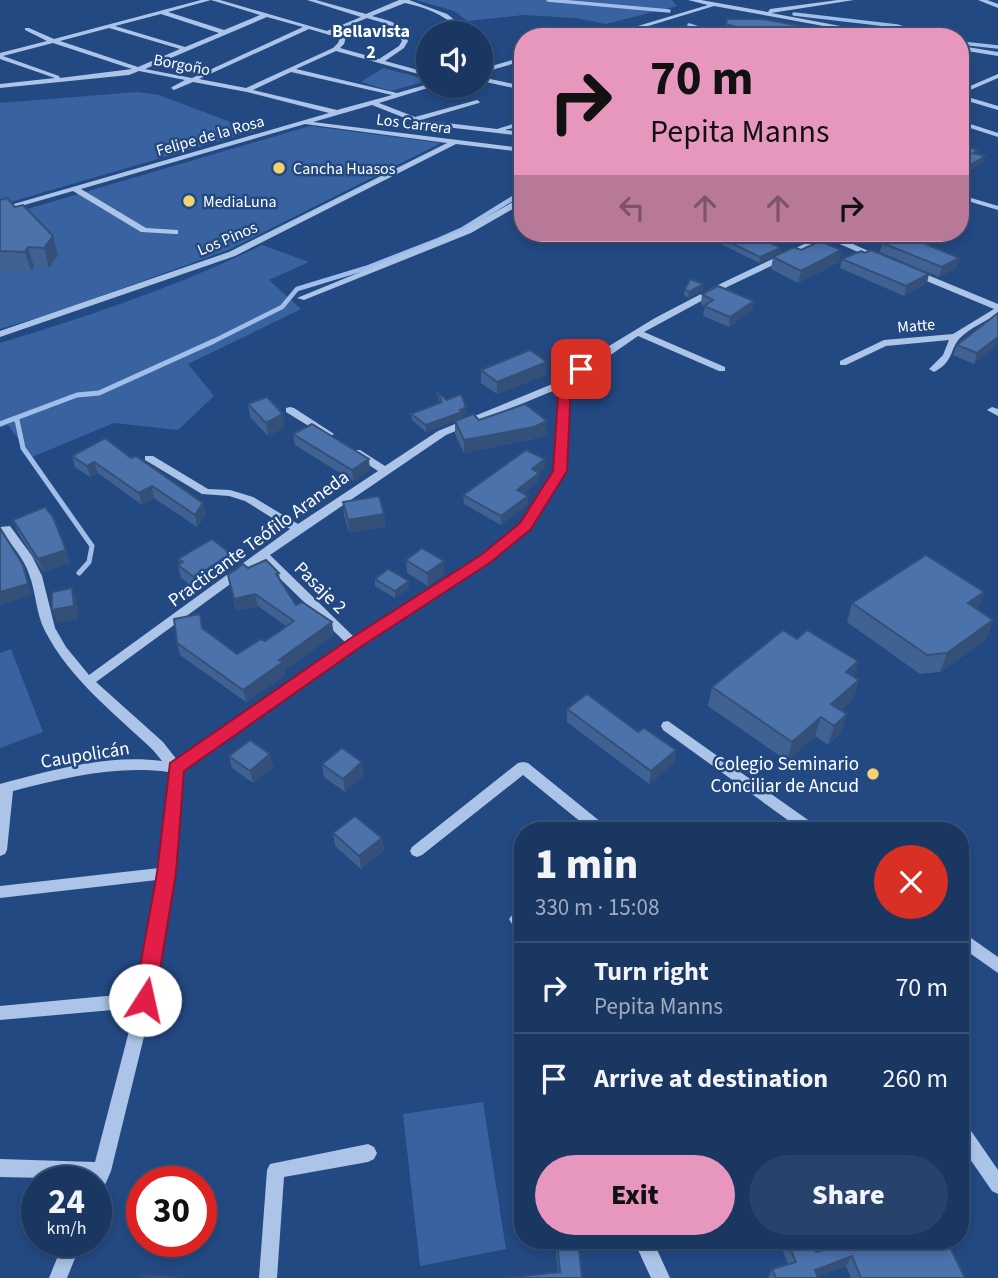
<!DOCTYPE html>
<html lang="en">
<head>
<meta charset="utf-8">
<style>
	body { margin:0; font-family:"Source Sans 3",sans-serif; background:#27426b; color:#f1f3f6; height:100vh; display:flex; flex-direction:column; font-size:26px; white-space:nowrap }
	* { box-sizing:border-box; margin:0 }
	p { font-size:23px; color:#9facbe }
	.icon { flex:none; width:38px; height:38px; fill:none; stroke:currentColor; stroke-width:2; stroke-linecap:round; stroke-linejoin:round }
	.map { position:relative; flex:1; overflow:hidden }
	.drawer { position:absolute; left:514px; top:822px; width:455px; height:427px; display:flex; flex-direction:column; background:#1a3762; border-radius:28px; box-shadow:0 4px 10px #0003,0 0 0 2px #385177 }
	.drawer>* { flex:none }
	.guide { position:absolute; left:514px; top:28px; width:455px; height:214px; border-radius:28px; box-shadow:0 4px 10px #0003,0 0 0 2px #385177; background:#e797bd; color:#111; overflow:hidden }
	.tools { position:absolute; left:416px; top:21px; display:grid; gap:14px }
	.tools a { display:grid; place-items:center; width:77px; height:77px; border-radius:50%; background:#1a3762; box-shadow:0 4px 10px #0003,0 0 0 2px #385177; font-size:35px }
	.speed { position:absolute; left:21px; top:1166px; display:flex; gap:14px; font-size:35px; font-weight:700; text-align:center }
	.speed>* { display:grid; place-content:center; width:91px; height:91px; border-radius:50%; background:#1a3762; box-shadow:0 4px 10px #0003,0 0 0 2px #385177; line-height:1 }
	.speed small { font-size:18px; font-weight:400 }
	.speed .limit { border:10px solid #d22; background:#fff; color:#111 }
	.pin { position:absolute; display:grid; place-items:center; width:60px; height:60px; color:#fff; margin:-30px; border-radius:14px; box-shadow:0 4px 10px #0006 }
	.me { position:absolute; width:77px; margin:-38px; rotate:10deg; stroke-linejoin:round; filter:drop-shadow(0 0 5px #0008) }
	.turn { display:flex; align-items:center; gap:24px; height:147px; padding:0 21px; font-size:32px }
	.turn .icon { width:91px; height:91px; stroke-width:2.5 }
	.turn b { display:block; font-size:49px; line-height:60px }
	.lanes { display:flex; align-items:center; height:66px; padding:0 21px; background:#0003; justify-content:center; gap:35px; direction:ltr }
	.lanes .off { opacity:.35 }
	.round { display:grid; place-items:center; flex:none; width:74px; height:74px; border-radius:37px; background:#27426b }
	.overview { display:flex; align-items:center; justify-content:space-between; height:119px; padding:0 21px }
	h1 { font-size:42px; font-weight:800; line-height:52px }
	.primary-button { display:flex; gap:14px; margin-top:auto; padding:14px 21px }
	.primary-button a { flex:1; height:80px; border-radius:42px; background:#e797bd; color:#111; font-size:28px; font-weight:800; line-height:80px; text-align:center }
	.primary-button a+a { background:#27426b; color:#f1f3f6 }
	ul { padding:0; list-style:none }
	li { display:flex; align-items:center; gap:21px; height:91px; padding:0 21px; border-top:2px solid #385177 }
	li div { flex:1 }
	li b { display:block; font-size:26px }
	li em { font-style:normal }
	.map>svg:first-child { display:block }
	.green { fill:#3862a0 }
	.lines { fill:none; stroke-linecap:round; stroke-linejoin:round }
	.stream-far2 { stroke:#a0bee9; stroke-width:3.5 }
	.stream-far1 { stroke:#a0bee9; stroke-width:4.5 }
	.stream { stroke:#a0bee9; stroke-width:5 }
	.minor { fill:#acc4e8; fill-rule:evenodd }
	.wall { fill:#406293 }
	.shaded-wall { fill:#345078 }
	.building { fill:#4b72ab; stroke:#345078; stroke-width:2 }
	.route { fill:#e11d48; stroke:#92132f; stroke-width:2 }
	.poi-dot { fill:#f3d26f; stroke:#234983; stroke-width:2.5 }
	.labels { text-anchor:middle; stroke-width:5; stroke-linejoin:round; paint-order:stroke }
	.far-street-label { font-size:16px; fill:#fff; stroke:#234983 }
	.far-poi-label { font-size:16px; fill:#fff; stroke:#234983; text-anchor:start }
	.far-neighbourhood-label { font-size:18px; font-weight:bold; fill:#fff; stroke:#234983 }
	.street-label { font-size:19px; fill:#fff; stroke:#234983 }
	.poi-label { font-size:19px; fill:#fff; stroke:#234983; text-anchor:end }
</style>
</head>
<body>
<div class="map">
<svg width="998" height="1278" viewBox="0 0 998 1278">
	<rect width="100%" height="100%" fill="#234983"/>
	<g class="green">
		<path d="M416 0H672L677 6 606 24 576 18 524 15 468 21 454 11Z"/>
		<path d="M383 68 426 79V81L391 91 361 82Z"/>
		<path d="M137 92 159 95 254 131 0 205V103Z"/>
		<path d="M310 126 441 143 228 250 54 313 0 329V217Z"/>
		<path d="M262 245 309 262 269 280 301 309 188 364 214 396 178 430 114 423 32 457 8 425 0 428V343C89 316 179 286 262 245Z"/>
		<path d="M11 649 43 732 0 748V653Z"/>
		<path d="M483 1102 506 1249 420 1266 403 1114Z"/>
	</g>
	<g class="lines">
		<g class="stream-far2">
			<path d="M548 0 669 11"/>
			<path d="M794 14 897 26 930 37"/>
			<path d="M689 25 727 37"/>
			<path d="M961 43 998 47"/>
		</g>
		<path class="stream-far1" d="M210 343 282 307 297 289 366 268 438 240 463 229 523 192"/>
		<g class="stream">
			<path d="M14 419 17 420 23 448 92 546 89 562 79 573"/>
			<path d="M0 424 77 395 99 393 214 341"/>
		</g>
		<g class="minor">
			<path d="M201 0H211L168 12 224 30 260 15 211 0H220L327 31 361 17 307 0H316L366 14 399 0H409L447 14 461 25 467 33H461C447 15 427 8 405 3L372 16C392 22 400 21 408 41L404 48 385 61 429 73V77L336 51 296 69 397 93 429 84 432 86 431 87 379 103 415 117 477 100 480 102 479 103 421 120 497 129 523 121V125L505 130 523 132V136L420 124 372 105 313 122 523 148V152L456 144 235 256 0 337V331L229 252 447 143 305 124 81 189 146 228 178 230V234H175L141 232 73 191 0 212V208L329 113 247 92 193 82 174 90 171 88 172 87 185 80 139 71 129 75 0 88V84L55 78 0 59V53L47 41 25 30V28H29L54 39ZM161 14 219 33 185 47 115 26ZM267 17 303 27 192 78 145 69ZM367 18C385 24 394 23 402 41L399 46 379 59 340 48 344 44 346 37 333 32ZM109 28 180 49 138 67 60 41ZM309 29 340 38 338 43 333 48 246 88 199 79ZM53 43 132 69 60 78 59 76 3 56ZM291 72 392 95 337 110 253 90Z"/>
			<path d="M688 0H701L768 12 770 9 838 0H854L771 13 899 37H884L714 6 612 37H601L708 5Z"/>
			<path d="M978 0H987L998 4V8Z"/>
			<path d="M961 46 998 52V56L961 50Z"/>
			<path d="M523 57V61L481 73V69Z"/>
			<path d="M998 74V78L961 94V90Z"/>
			<path d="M481 77 523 86V90L481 81Z"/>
			<path d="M961 95 998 106V110L961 99Z"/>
			<path d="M961 121 998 133V137L961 125Z"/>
			<path d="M961 195 998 206V210L961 199Z"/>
			<path d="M520 198H523V203L471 233 304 300 297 298 465 229Z"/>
			<path d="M825 234H831L886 259 879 261 828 239 729 286 644 332 725 367V371H719L638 336 570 383 565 471 530 529 490 562 358 647 183 771 173 873 153 1000 111 1171 102 1192 96 1195V1181H89L90 1179 0 1177V1159L95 1162 135 1008 0 1020V1006L138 993 157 880 0 898V886L159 868 169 772C116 765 64 778 13 791L7 850 5 854 0 856V784C52 770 108 754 162 761L153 750C114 713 70 679 45 631 36 614 36 592 29 574 24 559 13 547 4 534L0 535V527L10 526 32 556 42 576 55 628 66 647 89 675 290 529 245 501 229 496 202 494 145 460V456H153L208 489 230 490 253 497 298 524 378 471 352 454V450H360L385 466 438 431 562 380 591 357 655 318 722 283ZM560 388 555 471 522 524 482 556 355 638 270 555 446 435ZM262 561 346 643 177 760 163 742 96 682Z"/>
			<path d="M912 271H918L998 304V314C986 321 970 328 960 338 950 348 954 362 934 372L929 369 943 355 949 340 886 346 846 365H840V361L884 340 953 334 994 309 912 275Z"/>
			<path d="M290 407 294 408 334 434 329 437 325 436 286 412V408Z"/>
			<path d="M992 407 998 409V416L987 410Z"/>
			<path d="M668 721 818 827 820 831H803L663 730 661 726 663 722Z"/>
			<path d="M523 762 528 763 607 827 609 831H592L523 775 422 855 417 857 412 855 410 851 412 847 518 763Z"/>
			<path d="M523 906V923L517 926 512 924 509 919 518 908Z"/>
			<path d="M961 931 998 957V973L961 947Z"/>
			<path d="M961 1123 967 1125 998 1170V1194L992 1191 961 1146Z"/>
			<path d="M368 1144 374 1147 377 1153 374 1159 368 1162 284 1177 277 1278H259L267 1170 270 1164Z"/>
			<path d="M64 1241H82L67 1278H49Z"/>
			<path d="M634 1241H653L670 1278H651Z"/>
		</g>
	</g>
	<g class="wall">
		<path d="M726 24 859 37H724Z"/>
		<path d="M0 200 15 207 53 236 58 255 49 268 34 267 31 271 0 270Z"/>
		<path d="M705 233H755L780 254 759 263 705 236Z"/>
		<path d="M882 243 957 267 939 277 880 252Z"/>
		<path d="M801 250H841L839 262 798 283 771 269 773 257Z"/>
		<path d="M842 259 927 283 904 296 840 268Z"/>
		<path d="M685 289 703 290 688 298 684 295Z"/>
		<path d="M702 294 754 301 752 310 729 327 703 316 705 306 701 304Z"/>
		<path d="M998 313 974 364 953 355 957 345Z"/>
		<path d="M547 362 546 375 497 394 481 383V370Z"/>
		<path d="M437 392 447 400 466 407V413L462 415V418L426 432 412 420 411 414 440 402 438 398Z"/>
		<path d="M248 404 285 427 268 436 250 417Z"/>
		<path d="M479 420 547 434 533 439 464 453 455 434V421Z"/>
		<path d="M293 434 370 470 353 481 295 445Z"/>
		<path d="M105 438 206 514 197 527 154 498 142 505 98 473 90 477 75 467 72 456Z"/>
		<path d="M545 468 538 473 539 481 524 493 528 496V504L501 525 464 504 463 495Z"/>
		<path d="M343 502 384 514 385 527 349 533 344 515Z"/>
		<path d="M13 520 70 563 43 572 18 533Z"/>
		<path d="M178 559 233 567 197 590 181 578 178 565 180 564Z"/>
		<path d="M406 560 444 561V574L428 586 407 573Z"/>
		<path d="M248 568 279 573 280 579 296 605 334 635 284 670 285 675 246 702 180 655 177 643 203 630 237 654 265 641 286 626 258 606 236 611 228 575Z"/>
		<path d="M375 579 409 588 395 598 375 586Z"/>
		<path d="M984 592 977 609 986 640 940 672 920 674 847 622 852 603Z"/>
		<path d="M797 639 858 661 854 676 859 680 853 699 841 710V733L828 745 815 736 787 761 708 706 712 687Z"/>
		<path d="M567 709 638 732 676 750 674 763 649 784 567 722Z"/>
		<path d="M270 754 273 767 253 783 232 768 229 756Z"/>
		<path d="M322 764 364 775 345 792 324 777Z"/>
		<path d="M333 833 382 838 384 850 361 869 335 846Z"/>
		<path d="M555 1241H578L582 1278 558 1273Z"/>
		<path d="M779 1241H811L816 1252 861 1241 965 1278H851L846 1266 817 1276 818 1278H768L772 1269 788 1264Z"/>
	</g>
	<g class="shaded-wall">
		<path d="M985 156 983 163 961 176V171Z"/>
		<path d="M53 236 58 255 49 268 44 248Z"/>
		<path d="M28 247 34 267 31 271 25 252Z"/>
		<path d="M781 248 780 254 759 263 760 257Z"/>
		<path d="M841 250 839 262 798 283 801 271Z"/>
		<path d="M959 258 957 267 939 277 942 267Z"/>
		<path d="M929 274 927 283 904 296 906 286Z"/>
		<path d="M703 284V290L688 298 689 292Z"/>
		<path d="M754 301 752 310 729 327 730 317Z"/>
		<path d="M998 337V344L974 364 977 353Z"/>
		<path d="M547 362 546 375 497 394V382Z"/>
		<path d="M466 407V413L462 415V418L426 432V425Z"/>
		<path d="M283 414 285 427 268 436 266 423Z"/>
		<path d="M547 421V434L533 439 464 453V440Z"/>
		<path d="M369 459 370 470 353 481 352 470Z"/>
		<path d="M545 459V468L532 478V469Z"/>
		<path d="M94 462 98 473 90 477 87 466Z"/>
		<path d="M539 473V481L517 498V490Z"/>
		<path d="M152 486 154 498 142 505 139 493Z"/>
		<path d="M528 496V504L501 525V516Z"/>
		<path d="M203 503 206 514 197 527 195 515Z"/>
		<path d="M384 514 385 527 349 533 348 520Z"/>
		<path d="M66 550 70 563 43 572 38 559Z"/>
		<path d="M231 554 233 567 197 590 194 577Z"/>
		<path d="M444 561V574L428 586 427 573Z"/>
		<path d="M23 565 32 595 0 605V592Z"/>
		<path d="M409 581V588L395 598V591Z"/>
		<path d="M72 588 77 601 78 619 57 623 52 610Z"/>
		<path d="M984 592 976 611 968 603Z"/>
		<path d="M255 594 258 606 236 611 234 599Z"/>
		<path d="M993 620 986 640 940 672 947 653Z"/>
		<path d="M332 622 334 635 284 670 285 675 246 702 243 690 279 660Z"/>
		<path d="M858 661 852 681 846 672Z"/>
		<path d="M859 680 853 699 828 722 831 704Z"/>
		<path d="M847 714 841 733 828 745 834 726Z"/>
		<path d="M821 717 815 736 787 761 792 742Z"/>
		<path d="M676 750 674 763 649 784 651 771Z"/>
		<path d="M270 754 273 767 253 783 250 771Z"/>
		<path d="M362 762 364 775 345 792 343 779Z"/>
		<path d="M382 838 384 850 361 869 359 856Z"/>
		<path d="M852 1256 846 1266 812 1278 815 1270Z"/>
	</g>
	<g class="building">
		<path d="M727 19H763L859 37H769L726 24Z"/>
		<path d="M961 145 978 150 973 153 985 156 961 171Z"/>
		<path d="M7 198 15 207 23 205 53 236 44 248 28 247 25 252 0 251V200Z"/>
		<path d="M711 233H755L762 236 758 237 781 248 760 257Z"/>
		<path d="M900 233 959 258 942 267 882 243Z"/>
		<path d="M820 241 841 250 801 271 773 257 794 247 801 250Z"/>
		<path d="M871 250 929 274 906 286 842 259 861 251 865 253Z"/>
		<path d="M690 279 703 284 689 292 685 289Z"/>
		<path d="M718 286 754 301 730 317 704 306 713 300 702 294Z"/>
		<path d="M998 313V337L977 353 957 345Z"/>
		<path d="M530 350 547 362 497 382 481 370Z"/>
		<path d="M437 392 447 400 461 394 466 407 460 410 462 412 426 425 411 414 442 402Z"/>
		<path d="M267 397 283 414 266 423 248 404Z"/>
		<path d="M525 404 547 421 534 427 464 440 455 421 473 414 479 420Z"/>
		<path d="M312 424 369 459 352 470 293 434Z"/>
		<path d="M105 438 131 458 136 456 203 503 195 515 152 486 139 493 94 462 87 466 72 456Z"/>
		<path d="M526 450 545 459 532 469 539 473 517 490 528 496 501 516 463 495Z"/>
		<path d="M379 496 384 514 348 520 343 502Z"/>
		<path d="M45 507 53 517 66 550 38 559 13 520Z"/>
		<path d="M0 528 23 565 28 584 0 592Z"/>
		<path d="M212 539 231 554 194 577 178 565 183 562 178 559Z"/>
		<path d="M422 548 444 561 427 573 406 560Z"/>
		<path d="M926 555 984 592 968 603 993 620 947 653 927 655 852 603Z"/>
		<path d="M266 560 279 573 276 574 296 605 302 602 332 622 279 660 283 662 243 690 177 643 174 619 200 614 202 628 237 654 261 639 265 641 294 621 255 594 234 599 228 575 243 564 248 568Z"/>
		<path d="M388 569 409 581 395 591 375 579Z"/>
		<path d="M72 588 74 606 52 610V592Z"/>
		<path d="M783 630 797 639 807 630 858 661 846 672 859 680 831 704 847 714 834 726 821 717 792 742 712 687Z"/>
		<path d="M587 694 638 732 644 728 676 750 651 771 567 709Z"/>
		<path d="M250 740 270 754 250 771 229 756Z"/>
		<path d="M342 748 362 762 343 779 322 764Z"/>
		<path d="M355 816 382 838 359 856 333 833Z"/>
		<path d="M813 824 821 829 823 827 829 831H805Z"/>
		<path d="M557 1241H578L582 1278H506L560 1272Z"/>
		<path d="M787 1241H811L816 1252 861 1241H947L965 1278H861L852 1256 815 1270 818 1278H776L772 1269 796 1262Z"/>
		<path d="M144 1276 178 1277 143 1278Z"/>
	</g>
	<path class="route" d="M581 365 587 369 571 383 567 471 531 529 491 562 359 648 184 771 176 873 155 1000 152 1006 145 1009 137 1006 134 1000 157 873 170 763 348 640 481 555 520 523 553 471 559 382Z"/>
	<g class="poi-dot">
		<circle cx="279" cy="168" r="7"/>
		<circle cx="189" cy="201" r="7"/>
		<circle cx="873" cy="774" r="7"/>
	</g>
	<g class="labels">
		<g class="far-street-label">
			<text transform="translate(182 64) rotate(11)" y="6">Borgoño</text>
			<text transform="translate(414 123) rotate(7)" y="6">Los Carrera</text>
			<text transform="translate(210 135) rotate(-16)" y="6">Felipe de la Rosa</text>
			<text transform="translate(227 238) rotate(-23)" y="6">Los Pinos</text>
			<text transform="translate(916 325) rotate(-5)" y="6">Matte</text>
		</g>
		<g class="far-poi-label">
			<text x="293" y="174">Cancha Huasos</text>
			<text x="203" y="207">MediaLuna</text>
		</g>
		<g class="far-neighbourhood-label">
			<text x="371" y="37">Bellavista<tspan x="371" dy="21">2</tspan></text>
		</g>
		<g class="street-label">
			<text transform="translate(258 538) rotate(-36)" y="7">Practicante Teófilo Araneda</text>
			<text transform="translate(321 587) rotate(45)" y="7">Pasaje 2</text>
			<text transform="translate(85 754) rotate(-9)" y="7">Caupolicán</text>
		</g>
		<g class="poi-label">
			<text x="859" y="770">Colegio Seminario<tspan x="859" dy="22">Conciliar de Ancud</tspan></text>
		</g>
	</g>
</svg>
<div class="tools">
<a><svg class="icon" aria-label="sound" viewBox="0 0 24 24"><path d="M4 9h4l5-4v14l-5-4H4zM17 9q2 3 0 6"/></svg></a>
</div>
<div class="speed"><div>24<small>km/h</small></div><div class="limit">30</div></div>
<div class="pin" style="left:581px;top:369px;background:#d93025"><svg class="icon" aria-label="arrive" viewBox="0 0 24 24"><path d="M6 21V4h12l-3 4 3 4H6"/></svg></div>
<svg class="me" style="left:145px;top:1000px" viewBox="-20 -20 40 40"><circle r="19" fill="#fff"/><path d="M0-13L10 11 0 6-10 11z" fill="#e11d48"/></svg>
<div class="guide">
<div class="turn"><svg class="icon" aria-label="right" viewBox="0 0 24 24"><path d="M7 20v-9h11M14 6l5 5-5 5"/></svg><div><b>70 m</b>Pepita Manns</div></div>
<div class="lanes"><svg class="icon off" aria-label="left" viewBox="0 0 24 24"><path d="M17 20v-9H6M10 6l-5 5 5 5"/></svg><svg class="icon off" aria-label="ahead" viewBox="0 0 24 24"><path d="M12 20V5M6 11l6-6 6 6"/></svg><svg class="icon off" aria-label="ahead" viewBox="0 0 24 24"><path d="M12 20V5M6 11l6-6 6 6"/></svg><svg class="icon" aria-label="right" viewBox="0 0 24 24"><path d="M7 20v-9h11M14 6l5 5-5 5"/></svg></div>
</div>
<section class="drawer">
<div class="overview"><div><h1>1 min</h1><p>330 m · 15:08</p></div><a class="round" style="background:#d93025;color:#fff"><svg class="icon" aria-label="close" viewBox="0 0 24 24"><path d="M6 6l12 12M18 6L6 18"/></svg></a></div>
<ul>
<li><svg class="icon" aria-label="right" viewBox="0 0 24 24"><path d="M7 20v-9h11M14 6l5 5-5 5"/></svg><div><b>Turn right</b><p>Pepita Manns</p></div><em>70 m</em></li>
<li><svg class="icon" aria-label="arrive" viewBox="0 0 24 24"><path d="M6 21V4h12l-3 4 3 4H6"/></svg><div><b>Arrive at destination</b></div><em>260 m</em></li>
</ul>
<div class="primary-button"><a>Exit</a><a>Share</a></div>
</section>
</div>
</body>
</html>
